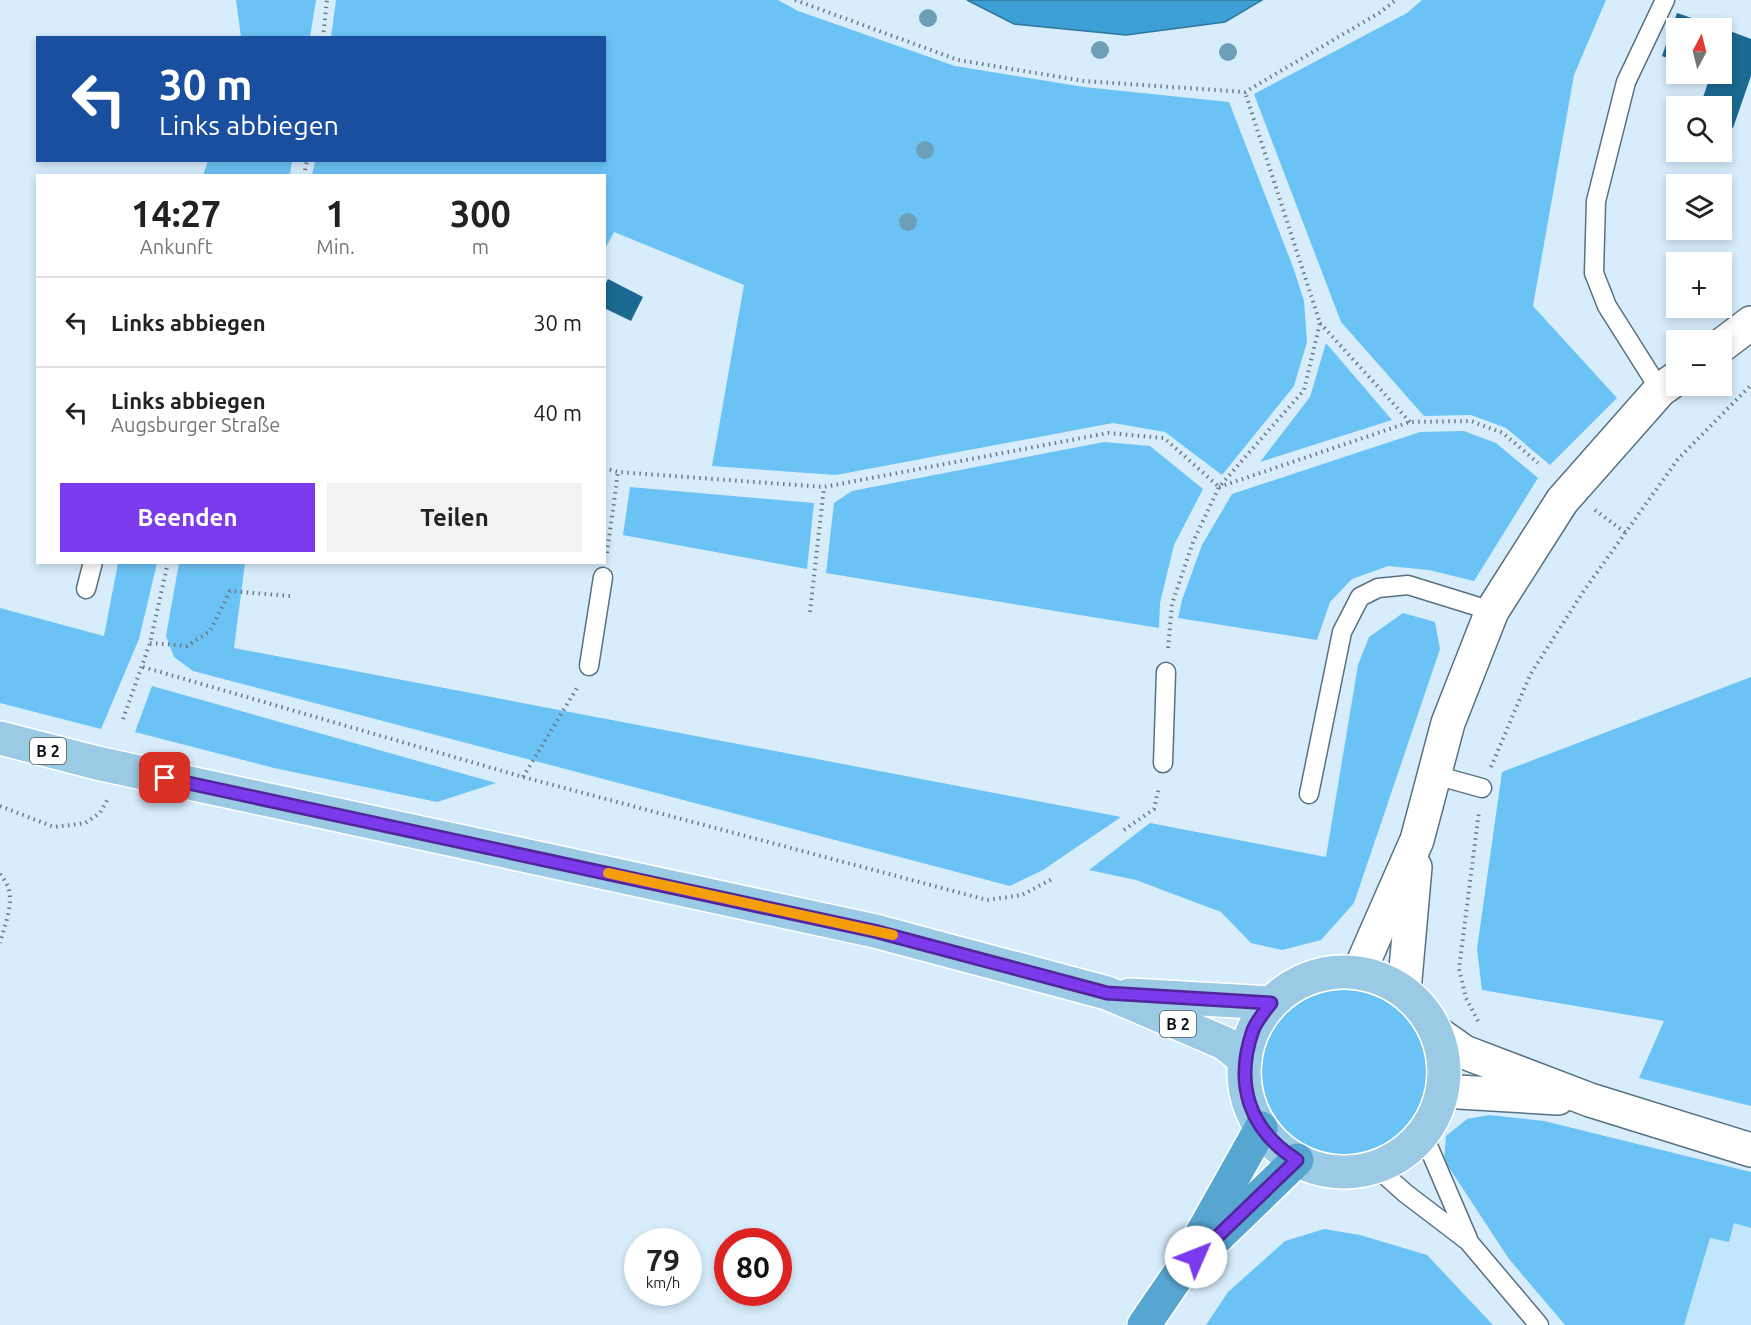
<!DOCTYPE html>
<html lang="de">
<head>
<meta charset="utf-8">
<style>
	body { margin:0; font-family:Ubuntu,sans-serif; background:#f2f2f2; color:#222; height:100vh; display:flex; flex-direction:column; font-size:22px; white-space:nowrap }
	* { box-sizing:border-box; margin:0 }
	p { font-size:20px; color:#767676 }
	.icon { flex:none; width:33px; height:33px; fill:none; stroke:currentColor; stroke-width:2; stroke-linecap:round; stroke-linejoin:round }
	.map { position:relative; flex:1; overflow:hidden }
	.details { position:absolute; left:36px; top:174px; width:570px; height:390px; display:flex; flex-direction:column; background:#fff; border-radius:0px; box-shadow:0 3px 9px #0003 }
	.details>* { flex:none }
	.hud { position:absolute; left:36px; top:36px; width:570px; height:126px; border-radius:0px; box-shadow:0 3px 9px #0003; background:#1a4fa0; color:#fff; overflow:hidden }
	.needle { width:39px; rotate:7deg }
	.buttons { position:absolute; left:1666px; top:18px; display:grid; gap:12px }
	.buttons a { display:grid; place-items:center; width:66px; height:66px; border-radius:0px; background:#fff; box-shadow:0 3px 9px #0003; font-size:30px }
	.speed { position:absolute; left:624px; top:1228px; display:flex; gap:12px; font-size:30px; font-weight:700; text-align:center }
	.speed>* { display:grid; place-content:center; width:78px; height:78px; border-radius:50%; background:#fff; box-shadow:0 3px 9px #0003; line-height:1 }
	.speed small { font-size:15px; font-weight:400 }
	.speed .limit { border:9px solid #d22; background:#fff; color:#111 }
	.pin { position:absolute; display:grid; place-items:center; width:51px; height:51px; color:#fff; margin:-26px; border-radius:12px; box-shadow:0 3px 9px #0006 }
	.me { position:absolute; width:66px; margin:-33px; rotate:46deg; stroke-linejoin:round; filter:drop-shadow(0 0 4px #0008) }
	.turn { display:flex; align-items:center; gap:21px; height:126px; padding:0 24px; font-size:27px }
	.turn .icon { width:78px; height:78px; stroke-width:2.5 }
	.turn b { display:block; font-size:42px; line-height:51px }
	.eta { display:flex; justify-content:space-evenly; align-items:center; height:102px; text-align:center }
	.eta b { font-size:36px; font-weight:700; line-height:42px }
	.cta { display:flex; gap:12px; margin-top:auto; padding:12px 24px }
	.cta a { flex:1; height:69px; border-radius:0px; background:#7c3aed; color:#fff; font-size:24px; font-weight:700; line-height:69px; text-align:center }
	.cta a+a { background:#f2f2f2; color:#222 }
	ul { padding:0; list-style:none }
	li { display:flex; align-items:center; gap:18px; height:90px; padding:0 24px; border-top:2px solid #e0e0e0 }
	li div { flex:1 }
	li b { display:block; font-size:22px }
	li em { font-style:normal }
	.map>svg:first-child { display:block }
	.built { fill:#c2e6fc }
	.green { fill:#6bc3f5 }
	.water { fill:#3da0d5; stroke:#2d769d; stroke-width:1.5 }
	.building { fill:#1b6990 }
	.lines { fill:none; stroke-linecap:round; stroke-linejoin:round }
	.lane-casing { stroke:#587181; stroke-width:21 }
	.secondary-casing { stroke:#587181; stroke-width:36 }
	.primary-casing { stroke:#fff; stroke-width:36 }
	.highway-casing { stroke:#fff; stroke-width:36 }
	.path { stroke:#6b7b85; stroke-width:4; stroke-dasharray:1.5 4.5; stroke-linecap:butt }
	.lane { stroke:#fff; stroke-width:18 }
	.secondary { stroke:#fff; stroke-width:33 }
	.primary { stroke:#9acae4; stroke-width:33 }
	.highway { stroke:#57a6d2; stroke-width:33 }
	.tree { fill:#6d9fb9 }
	.route-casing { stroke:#51269a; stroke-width:15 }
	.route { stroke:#7c3aed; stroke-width:10 }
	.slow { stroke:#f59e0b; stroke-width:10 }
	.labels { text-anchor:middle; stroke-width:4.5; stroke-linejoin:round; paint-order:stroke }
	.shield { fill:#fff; stroke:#535a5e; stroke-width:1.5 }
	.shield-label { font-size:16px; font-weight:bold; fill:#091319 }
</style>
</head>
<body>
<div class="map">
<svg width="1751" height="1325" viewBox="0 0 1751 1325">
	<rect width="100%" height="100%" fill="#d7edfc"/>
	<path class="built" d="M1718 1209 1751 1217V1325H1681Z"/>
	<g class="green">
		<path d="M236 0H316L310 37H241Z"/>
		<path d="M336 0H778L798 11 955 66 1084 87 1229 102 1293 267 1304 301 1307 342 1294 386 1222 475 1165 432 1113 423 836 475 712 466 744 285 614 232 606 247 605 246 604 176 312 175 315 161 604 160V38L331 37Z"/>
		<path d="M1422 0H1606L1574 75 1533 306 1617 398 1550 465 1506 428 1471 415 1424 416 1341 322 1254 94 1407 13Z"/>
		<path d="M208 161V160L292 161 290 175H203Z"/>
		<path d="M1326 343 1392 420 1260 462 1310 397Z"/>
		<path d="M1464 431 1496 443 1538 478 1474 581 1429 570 1388 566 1352 579 1330 602 1317 640 1178 618 1182 600 1202 545 1232 494 1420 432Z"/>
		<path d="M1104 442 1150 446 1203 489 1174 545 1160 603 1159 628 826 573 834 503 852 491Z"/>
		<path d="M630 487 814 503 807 569 623 535Z"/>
		<path d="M118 563H157L139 639 101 729 0 703V608L104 636Z"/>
		<path d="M179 563H245L234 648 1121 817 1043 870 1010 886 193 671 174 657 166 636Z"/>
		<path d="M1403 613 1435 622 1440 649 1354 903 1321 940 1282 950 1251 943 1221 912 1136 880 1089 870 1150 823 1326 857 1358 665 1369 637Z"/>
		<path d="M1751 677V1106L1639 1078 1664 1021 1482 990 1477 949 1502 772Z"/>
		<path d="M152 686 496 783 437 802 274 768 135 732Z"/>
		<circle cx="1344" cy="1072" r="82"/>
		<path d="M1489 1115 1544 1121 1751 1172V1228L1734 1223 1729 1242 1710 1238 1684 1325H1565L1509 1259 1444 1160 1446 1136 1467 1119Z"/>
		<path d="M1324 1229 1360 1235 1427 1255 1493 1325H1206L1228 1292 1285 1241Z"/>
	</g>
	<path class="water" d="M967 0H1262L1225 22 1126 35 1014 24Z"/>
	<g class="building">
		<path d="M1677 13 1721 28H1677V62L1662 56Z"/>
		<path d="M1722 28 1751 39V76L1733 128 1722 124V106H1700L1711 74H1722Z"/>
		<path d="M608 279 643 297 631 321 604 308V286Z"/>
	</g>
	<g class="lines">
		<g class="lane-casing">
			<g id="lane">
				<path d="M1660 390 1607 306 1594 273 1596 201 1626 82 1665 0"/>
				<path d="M86 589 93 562"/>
				<path d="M589 666 603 577"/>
				<path d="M1163 763 1166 672"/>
				<path d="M1435 775 1482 788"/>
				<path d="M1309 794 1342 632 1360 597 1378 588 1408 585 1492 611"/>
				<path d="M1423 1134 1468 1239"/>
				<path d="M1376 1167 1405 1193 1468 1241 1539 1325"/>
			</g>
		</g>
		<g class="secondary-casing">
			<g id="secondary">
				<path d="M1722 345 1751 323"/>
				<path d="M1359 972 1417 840 1448 723 1492 611 1562 501 1660 390 1677 378"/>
				<path d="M1404 991 1415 867"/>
				<path d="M1437 1033 1464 1052 1590 1100 1751 1150"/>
				<path d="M1442 1091 1558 1098"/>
			</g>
		</g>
		<g class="primary-casing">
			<g id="primary">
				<path d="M0 738 97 763 875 931 1107 993 1224 1043 1245 1060"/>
				<circle cx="1344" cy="1072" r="100"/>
				<path d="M1129 995 1271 1003"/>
			</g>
		</g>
		<g class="highway-casing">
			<g id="highway">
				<path d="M1204 1250 1297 1160"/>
				<path d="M1144 1325 1179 1274 1261 1128"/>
			</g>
		</g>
		<g class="path">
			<path d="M795 0 958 60 1084 81 1245 92 1379 13 1396 0"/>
			<path d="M323 38 327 0"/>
			<path d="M304 176 307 160"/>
			<path d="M1320 323 1410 422"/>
			<path d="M604 468 618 472 824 487 1108 433 1164 438 1219 487"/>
			<path d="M1219 487 1410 422 1471 421 1503 433 1538 463"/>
			<path d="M1595 510 1626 533"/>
			<path d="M607 553 618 472"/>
			<path d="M810 612 824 487"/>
			<path d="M150 643 187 646 210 631 230 591 290 596"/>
			<path d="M1168 648 1172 604 1193 542 1219 487 1304 390 1320 323 1245 92"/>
			<path d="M143 667 523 777 987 900 1022 895 1054 878"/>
			<path d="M123 719 150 643 168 562"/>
			<path d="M1491 767 1530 675 1583 592 1678 459 1751 385"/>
			<path d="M523 777 577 688"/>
			<path d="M0 806 54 827 71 825 85 823 100 813 109 797"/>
			<path d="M1124 830 1154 809 1159 787"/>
			<path d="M0 874C19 895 6 919 0 943"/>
			<path d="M1478 1021 1466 998 1459 969 1479 811"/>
		</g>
		<use href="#lane" class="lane"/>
		<use href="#secondary" class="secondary"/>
		<use href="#primary" class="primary"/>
		<use href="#highway" class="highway"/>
	</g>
	<g class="tree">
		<circle cx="928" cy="18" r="9"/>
		<circle cx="1100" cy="50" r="9"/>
		<circle cx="1228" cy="52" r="9"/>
		<circle cx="925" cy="150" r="9"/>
		<circle cx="908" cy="222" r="9"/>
	</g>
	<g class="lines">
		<g class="route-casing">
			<path id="route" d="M165 778 874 931 1107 993 1271 1003C1265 1011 1257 1020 1253 1030 1234 1084 1249 1130 1297 1160L1196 1257"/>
		</g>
		<use href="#route" class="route"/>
		<path class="slow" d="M608 873 893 935"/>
	</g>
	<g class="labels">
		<g class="shield">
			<rect x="30" y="738" width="36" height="26" rx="4.5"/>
			<rect x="1160" y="1011" width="36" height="26" rx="4.5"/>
		</g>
		<g class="shield-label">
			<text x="48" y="757">B 2</text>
			<text x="1178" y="1030">B 2</text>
		</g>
	</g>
</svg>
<div class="buttons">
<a><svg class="needle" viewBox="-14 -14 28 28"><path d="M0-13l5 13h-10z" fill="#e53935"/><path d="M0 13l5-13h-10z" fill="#767676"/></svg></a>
<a><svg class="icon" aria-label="search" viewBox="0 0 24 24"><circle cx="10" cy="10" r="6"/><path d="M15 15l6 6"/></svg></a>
<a><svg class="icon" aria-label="layers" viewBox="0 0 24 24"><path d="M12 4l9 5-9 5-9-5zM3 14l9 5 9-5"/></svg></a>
<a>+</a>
<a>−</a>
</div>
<div class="speed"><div>79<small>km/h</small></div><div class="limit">80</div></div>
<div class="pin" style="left:165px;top:778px;background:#d93025"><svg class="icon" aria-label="arrive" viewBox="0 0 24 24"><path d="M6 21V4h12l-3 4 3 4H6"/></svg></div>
<svg class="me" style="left:1196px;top:1257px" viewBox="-20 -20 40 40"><circle r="19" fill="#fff"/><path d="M0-13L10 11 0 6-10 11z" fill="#7c3aed"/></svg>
<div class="hud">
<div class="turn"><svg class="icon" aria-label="left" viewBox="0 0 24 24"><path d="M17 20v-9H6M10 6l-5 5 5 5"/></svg><div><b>30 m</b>Links abbiegen</div></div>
</div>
<section class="details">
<div class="eta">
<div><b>14:27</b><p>Ankunft</p></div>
<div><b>1</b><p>Min.</p></div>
<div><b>300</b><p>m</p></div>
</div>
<ul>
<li><svg class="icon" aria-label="left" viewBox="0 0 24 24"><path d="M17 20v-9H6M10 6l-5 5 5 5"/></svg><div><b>Links abbiegen</b></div><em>30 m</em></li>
<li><svg class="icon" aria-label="left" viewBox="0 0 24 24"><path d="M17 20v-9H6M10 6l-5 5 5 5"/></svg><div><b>Links abbiegen</b><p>Augsburger Straße</p></div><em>40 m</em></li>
</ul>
<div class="cta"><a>Beenden</a><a>Teilen</a></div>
</section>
</div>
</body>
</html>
